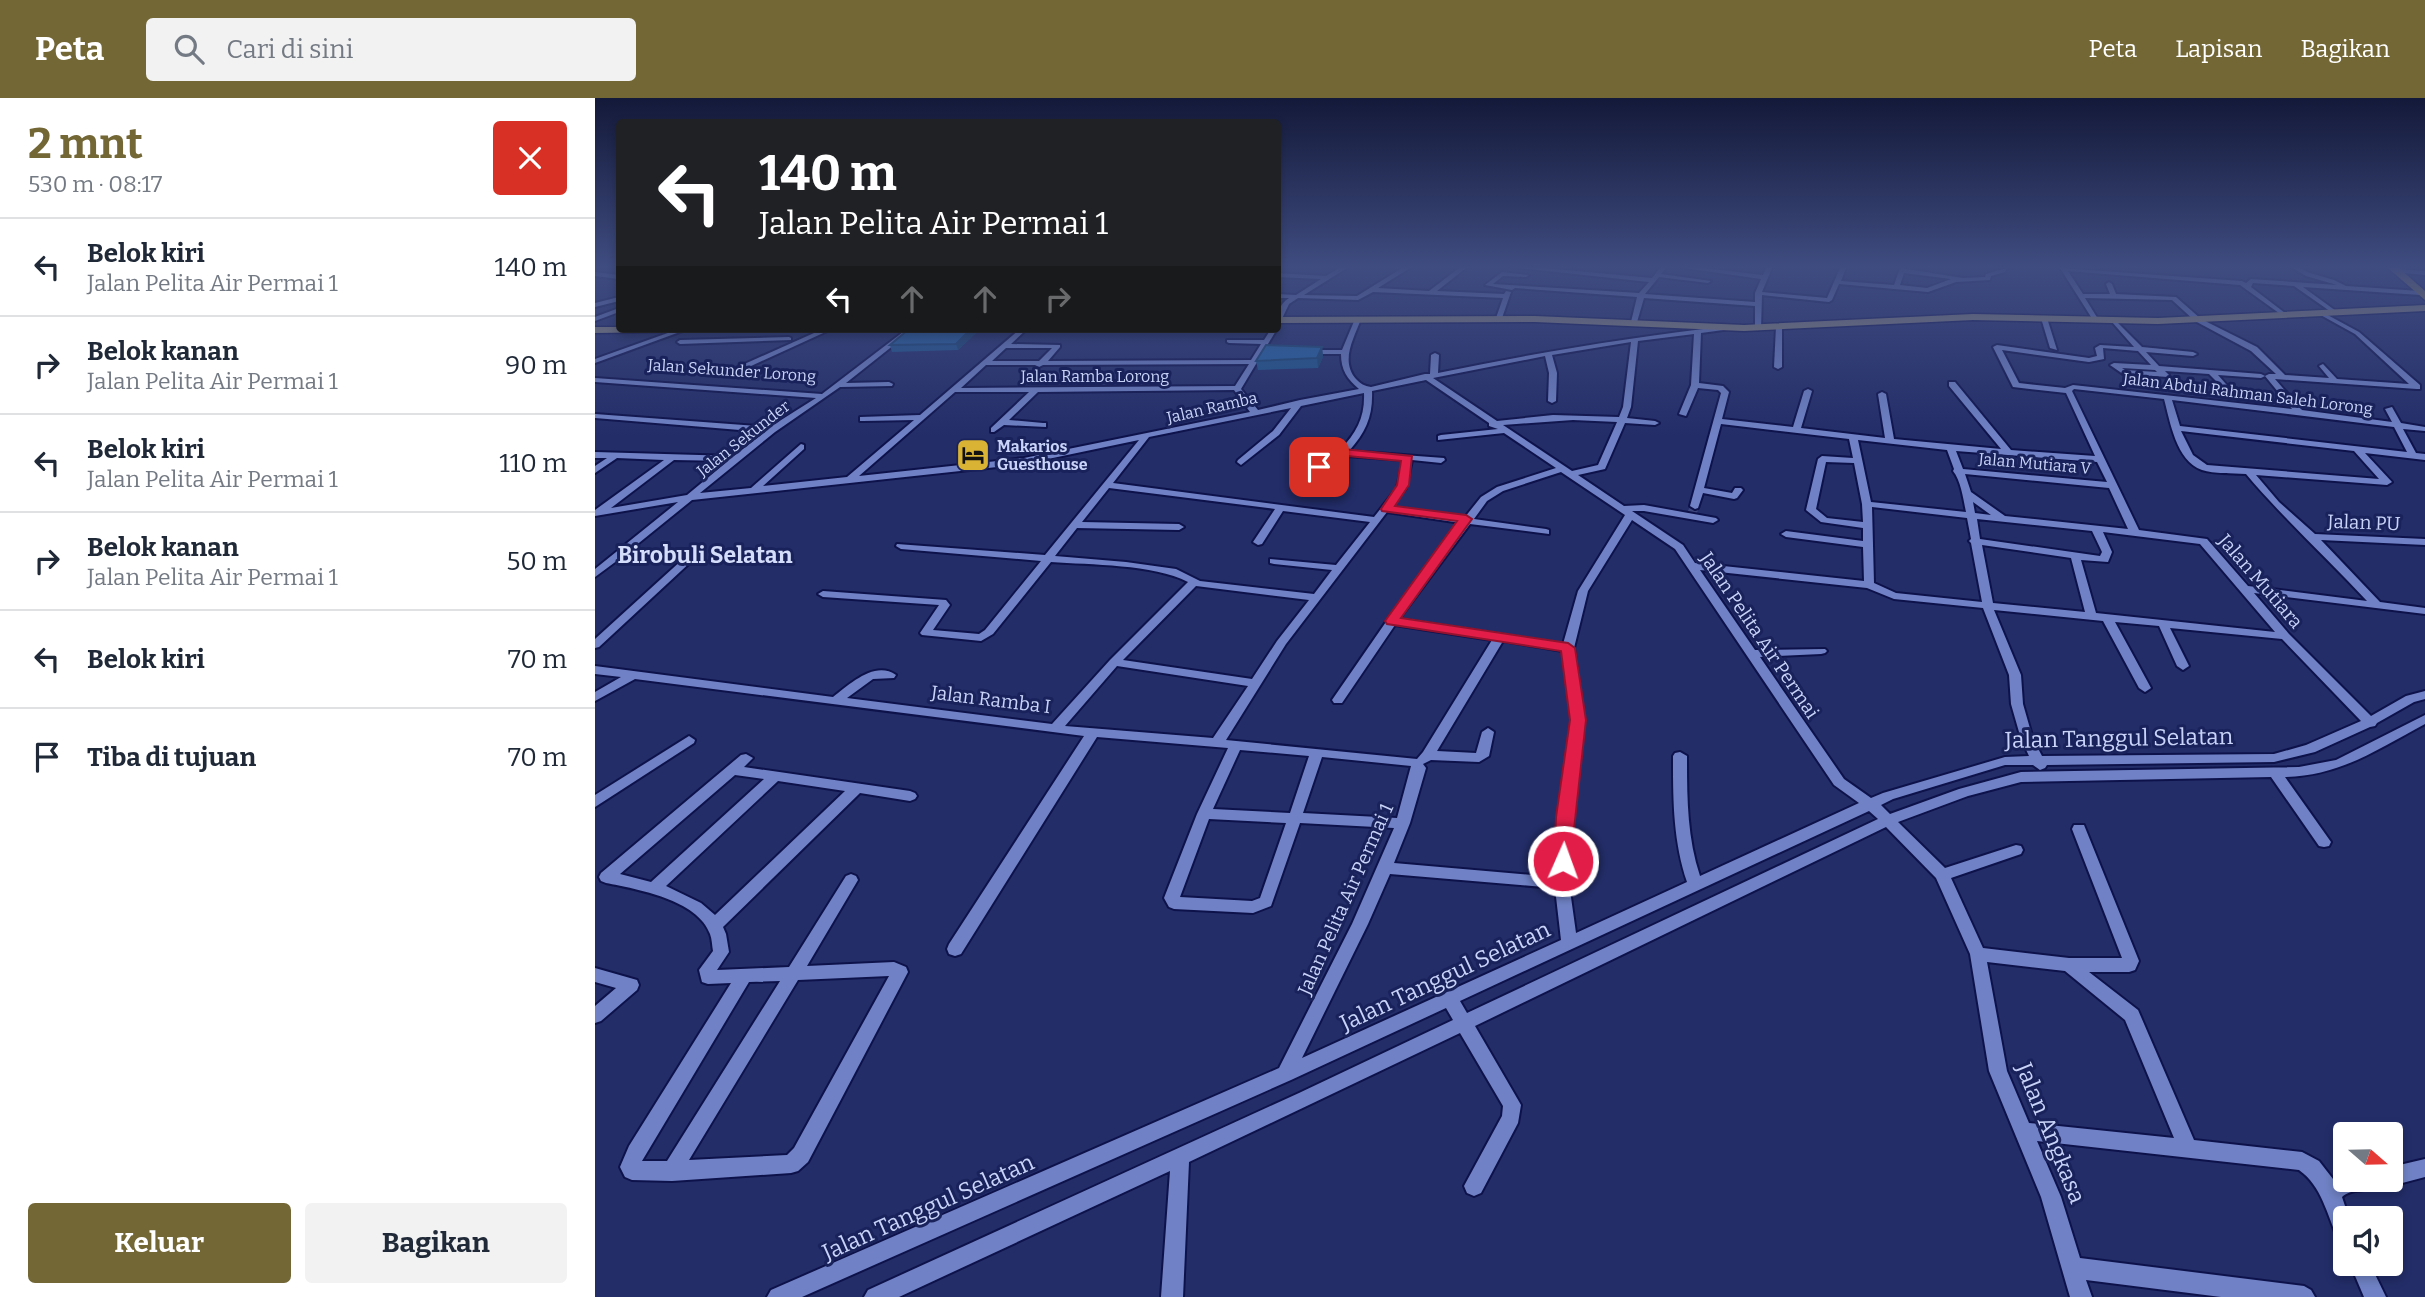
<!DOCTYPE html>
<html lang="id">
<head>
<meta charset="utf-8">
<style>
	body { margin:0; font-family:Bitter,serif; background:#f2f2f3; color:#1f2937; height:100vh; display:flex; flex-direction:column; font-size:26px; white-space:nowrap }
	* { box-sizing:border-box; margin:0 }
	p { font-size:23px; color:#747a83 }
	.icon { flex:none; width:38px; height:38px; fill:none; stroke:currentColor; stroke-width:2; stroke-linecap:round; stroke-linejoin:round }
	.map { position:relative; flex:1; overflow:hidden }
	.side { display:flex; flex-direction:column; background:#fff; width:595px }
	.side>* { flex:none }
	.hud { position:absolute; left:21px; top:21px; width:665px; height:214px; border-radius:7px; box-shadow:0 4px 10px #0003; background:#202124; color:#fff; overflow:hidden }
	.needle { width:46px; rotate:110deg }
	.fabs { position:absolute; left:1738px; top:1024px; display:grid; gap:14px }
	.fabs a { display:grid; place-items:center; width:70px; height:70px; border-radius:7px; background:#fff; box-shadow:0 4px 10px #0003; font-size:35px }
	.pin { position:absolute; display:grid; place-items:center; width:60px; height:60px; color:#fff; margin:-30px; border-radius:14px; box-shadow:0 4px 10px #0006 }
	.me { position:absolute; width:77px; margin:-38px; rotate:2deg; stroke-linejoin:round; filter:drop-shadow(0 0 5px #0008) }
	.turn { display:flex; align-items:center; gap:24px; height:147px; padding:0 28px; font-size:32px }
	.turn .icon { width:91px; height:91px; stroke-width:2.5 }
	.turn b { display:block; font-size:49px; line-height:60px }
	.lanes { display:flex; align-items:center; height:66px; padding:0 28px; background:#0003; justify-content:center; gap:35px; direction:ltr }
	.lanes .off { opacity:.35 }
	.round { display:grid; place-items:center; flex:none; width:74px; height:74px; border-radius:7px; background:#f2f2f3 }
	.headline { display:flex; align-items:center; justify-content:space-between; height:119px; padding:0 28px }
	h1 { font-size:42px; font-weight:700; line-height:52px; color:#736736 }
	.cta { display:flex; gap:14px; margin-top:auto; padding:14px 28px }
	.cta a { flex:1; height:80px; border-radius:7px; background:#736736; color:#fff; font-size:28px; font-weight:700; line-height:80px; text-align:center }
	.cta a+a { background:#f2f2f3; color:#1f2937 }
	ul { padding:0; list-style:none }
	li { display:flex; align-items:center; gap:21px; height:98px; padding:0 28px; border-top:2px solid #e0e1e3 }
	li div { flex:1 }
	li b { display:block; font-size:26px }
	li em { font-style:normal }
	header { display:flex; align-items:center; gap:42px; box-sizing:border-box; height:98px; padding:0 35px; background:#736736; color:#fff }
	header strong { font-size:33px }
	nav { display:flex; gap:38px; margin-inline-start:auto; font-size:24px }
	.search { width:490px; height:63px; background:#f2f2f3; display:flex; align-items:center; gap:18px; box-sizing:border-box; padding:0 24px; border-radius:7px; color:#747a83; font-size:26px }
	main { display:flex; flex:1; min-height:0 }
	.map>svg:first-child { display:block }
	.lines { fill:none; stroke-linecap:round; stroke-linejoin:round }
	.minor-tunnel { stroke:#3c467d; stroke-width:9; stroke-dasharray:9 4.5; stroke-linecap:butt }
	.minor-casing { stroke:#0e124b; stroke-width:4 }
	.major-casing { stroke:#0e124b; stroke-width:3 }
	.highway-casing { stroke:#0e124b; stroke-width:3 }
	.minor { fill:#7082c5; fill-rule:evenodd }
	.major { fill:#9a9179; fill-rule:evenodd }
	.highway { fill:#b69b47; fill-rule:evenodd }
	.wall { fill:#1e568d }
	.shaded-wall { fill:#184673 }
	.building { fill:#2364a4; stroke:#184673; stroke-width:2 }
	.route { fill:#e11d48; stroke:#92132f; stroke-width:2 }
	.labels { text-anchor:middle; stroke-width:6; stroke-linejoin:round; paint-order:stroke }
	.far-street-label { font-size:16px; fill:#c8d3f7; stroke:#1a225c }
	.far-poi-label { font-size:16px; font-weight:bold; fill:#c8d3f7; stroke:#1a225c; text-anchor:start }
	.street-label { font-size:19px; fill:#c8d3f7; stroke:#1a225c }
	.quarter-label { font-size:23px; font-weight:bold; fill:#d4ddfa; stroke:#1a225c }
	.near-street-label { font-size:23px; fill:#c8d3f7; stroke:#1a225c }
</style>
</head>
<body>
<header>
<strong>Peta</strong>
<div class="search"><svg class="icon" aria-label="search" viewBox="0 0 24 24"><circle cx="10" cy="10" r="6"/><path d="M15 15l6 6"/></svg>Cari di sini</div>
<nav><a>Peta</a><a>Lapisan</a><a>Bagikan</a></nav>
</header>
<main>
<section class="side">
<div class="headline"><div><h1>2 mnt</h1><p>530 m · 08:17</p></div><a class="round" style="background:#d93025;color:#fff"><svg class="icon" aria-label="close" viewBox="0 0 24 24"><path d="M6 6l12 12M18 6L6 18"/></svg></a></div>
<ul>
<li><svg class="icon" aria-label="left" viewBox="0 0 24 24"><path d="M17 20v-9H6M10 6l-5 5 5 5"/></svg><div><b>Belok kiri</b><p>Jalan Pelita Air Permai 1</p></div><em>140 m</em></li>
<li><svg class="icon" aria-label="right" viewBox="0 0 24 24"><path d="M7 20v-9h11M14 6l5 5-5 5"/></svg><div><b>Belok kanan</b><p>Jalan Pelita Air Permai 1</p></div><em>90 m</em></li>
<li><svg class="icon" aria-label="left" viewBox="0 0 24 24"><path d="M17 20v-9H6M10 6l-5 5 5 5"/></svg><div><b>Belok kiri</b><p>Jalan Pelita Air Permai 1</p></div><em>110 m</em></li>
<li><svg class="icon" aria-label="right" viewBox="0 0 24 24"><path d="M7 20v-9h11M14 6l5 5-5 5"/></svg><div><b>Belok kanan</b><p>Jalan Pelita Air Permai 1</p></div><em>50 m</em></li>
<li><svg class="icon" aria-label="left" viewBox="0 0 24 24"><path d="M17 20v-9H6M10 6l-5 5 5 5"/></svg><div><b>Belok kiri</b></div><em>70 m</em></li>
<li><svg class="icon" aria-label="arrive" viewBox="0 0 24 24"><path d="M6 21V4h12l-3 4 3 4H6"/></svg><div><b>Tiba di tujuan</b></div><em>70 m</em></li>
</ul>
<div class="cta"><a>Keluar</a><a>Bagikan</a></div>
</section>
<div class="map">
<svg width="1830" height="1199" viewBox="0 0 1830 1199">
	<rect width="100%" height="100%" fill="#232d68"/>
	<g class="lines">
		<path class="minor-tunnel" d="M1097 415 1100 408"/>
		<g class="minor-casing">
			<g id="minor">
				<path d="M744 170H752L709 197 762 198 807 170H815L783 190 834 193 864 170H871L842 193 909 196 911 193 916 194 907 220 904 222 901 220 908 200 778 194 763 202 703 200 694 206 685 225 682 227C682 216 684 206 694 200H682V196L701 197 726 181 682 179V175L731 178Z"/>
				<path d="M924 170H949L1057 180 1065 170H1071L1066 176 1116 183 1113 185 1064 179 1050 196 1160 204V195L1166 181 1089 170H1109L1168 177 1171 170H1177L1167 194 1232 200 1245 170H1251L1246 183 1299 187 1305 170 1368 180 1390 179 1391 176 1412 170 1410 174 1396 178 1395 182 1361 184 1333 194 1244 186 1237 202 1234 204 1167 197 1166 230 1163 232 1160 230V208L1049 200 1042 224 1039 226 1036 224 1042 199 920 190 917 192 890 187 907 174 934 177 931 179 908 178 898 186 1044 195 1054 184ZM1309 175 1356 181 1332 190 1305 187Z"/>
				<path d="M1465 170 1647 183 1651 185 1656 181 1742 187 1711 178 1698 170H1705L1715 175 1739 182 1751 188 1825 193 1828 195 1825 197 1708 189 1741 213 1742 214 1739 216 1699 188 1658 185 1656 189 1690 215V217L1688 218 1645 187 1473 173 1488 196H1515L1511 186 1514 184 1517 186 1521 196 1581 199 1606 221 1662 249 1690 277 1734 280 1724 268 1728 266 1742 281 1814 286 1760 236 1722 215 1727 214 1764 234 1825 287V291H1822L1680 281 1707 312 1797 324 1790 311 1797 309 1806 325 1830 329V333L1808 331 1821 355 1830 356V362L1770 355 1797 384 1792 387 1661 377 1684 404 1720 436 1830 441V447L1726 442 1785 504 1830 510V516L1659 495 1694 536 1776 618 1811 598 1830 593V601L1819 604 1782 625 1780 628 1775 629 1720 654 1679 664 1452 667 1450 670 1445 672 1438 667H1410L1298 701 1286 707 1295 716 1364 691 1426 674 1704 669 1741 662 1830 617V626C1783 651 1745 678 1690 679L1736 744 1734 748 1729 749 1724 748 1676 679 1426 684 1373 698 1303 724 1350 770 1421 747 1426 748 1428 752 1426 756 1356 780 1388 850 1474 860H1527L1477 731 1479 727H1489L1544 863 1540 872 1534 874H1494L1543 912 1599 1042 1707 1054 1724 1063 1738 1081 1750 1076V1082H1796V1069L1830 1061V1079L1796 1088 1788 1083 1786 1089C1774 1094 1756 1090 1747 1099L1754 1120H1750V1144L1743 1141C1732 1117 1727 1088 1704 1072L1442 1043 1466 1099 1485 1160 1709 1188 1716 1192 1720 1199H1626L1491 1182 1497 1199H1475L1446 1099 1394 973 1375 856 1341 780 1291 729 880 928 926 1007 923 1025 886 1095 879 1098 872 1095 869 1088 907 1018 908 1008 865 935 594 1064 588 1199H566L575 1073 304 1199H269L273 1192 704 995 858 922 851 910 696 982 207 1199H172L176 1192 684 970 757 826 799 730 705 725 676 808 658 815 579 811 574 809 569 800 602 716 633 650 502 639 366 856 360 858 354 856 352 851 354 846 489 638 40 581 0 603V594L26 579 0 576V568L238 599C255 586 280 562 301 577L299 580 278 581 252 600 457 626 515 562 593 484C558 466 496 467 456 464L398 536 386 543 327 537 325 535 344 507 228 499 223 496 228 493 351 502 355 507 338 532 384 536 390 532 446 463 306 451 301 448 302 446 450 457 544 342 429 366 97 402 34 453 89 454 100 460 4 549 0 550V541L88 461 27 459 0 479V471L83 404 0 418V412L69 362 22 360 0 375V368L12 360H0V354L139 358 170 334 0 320V316L175 329 221 300 0 284V280L227 296 312 231H319L251 285 294 284 298 286 297 288 245 289 180 334 105 395 156 390 206 346 209 347V351L168 388 252 379 319 322 268 323H265V319L325 317 425 231H432L416 246 465 247V249L453 263 656 262 666 246 634 245 632 244V242H669L676 231H682L646 291 663 312 705 302 764 291C752 281 746 272 746 256H723L719 254 723 252H747L760 221 763 219 766 221C759 240 745 263 761 281 766 286 769 288 776 289L830 276H835L836 257 840 255 844 257 843 275C940 255 1036 239 1134 228L1136 229V231L1106 235 1104 285 1128 288 1134 294 1127 321 1198 329 1209 293 1213 291 1217 293 1206 330 1290 340 1283 296 1287 294 1291 296 1299 341 1406 351 1354 288V284H1360L1416 352 1500 358 1471 295 1418 289 1398 249 1402 247 1494 260 1502 258 1500 250 1505 247 1539 249 1517 224V222L1519 221 1547 249 1598 254 1602 256 1598 258 1551 254 1564 268 1666 276 1670 278 1666 280 1623 277 1638 294 1634 296 1614 276 1570 273 1574 277 1573 279 1528 276 1515 267 1519 265 1556 267 1543 253 1508 250 1509 261 1494 264 1407 252 1424 285 1470 290 1478 287 1697 311 1670 278 1674 276H1681L1656 253 1600 223 1577 202 1490 200 1503 221 1498 222ZM1099 236 1096 287 1084 316 1091 318 1103 290 1123 292 1126 295 1095 408 1100 411 1103 410 1108 395 1139 401 1142 400 1148 392 1146 390H1140L1137 395 1109 390 1126 326 1254 341 1258 360 1227 358 1223 361 1211 412 1226 424 1268 430V443L1191 433 1186 436 1191 439 1268 449 1269 483 1100 465 1088 447 1037 413H1049L1118 425 1123 422 1121 420 1049 407 1029 408 983 377 1010 371 1030 325 1060 327 1064 325 1060 323 1032 320 1036 309 1043 243ZM1036 244 1028 309 1024 319 958 317 902 323 838 280 950 258 954 275 953 303 957 305 961 303 962 275 957 257ZM411 250H457L444 263H397ZM654 266 640 288 366 290 391 267H440L444 269 448 267ZM1527 270 1560 272 1562 274 1530 272ZM831 282 894 325V328L903 331 846 337 843 338V342L909 335 961 370 902 389 886 399 870 419 796 409 811 390 817 362 846 365 850 362 849 360 754 353C771 334 778 318 777 293ZM1479 291 1569 301C1575 323 1581 363 1607 372 1619 376 1637 375 1651 376 1688 420 1732 460 1772 503L1653 488 1612 441 1544 432 1477 293ZM639 292 655 314 429 360 264 378 360 294H434L396 330V334H399L409 327 451 329V325H448L414 322 443 294ZM769 295C770 319 762 334 745 352H734L708 383 713 386 716 385 739 357 808 362 802 390 779 419 518 385 554 339 696 310 678 333 643 362 642 364 646 367 684 337 706 308ZM1577 302 1799 329 1812 354 1585 328ZM978 322 1022 324 1003 367 977 373 908 327ZM1586 333 1759 353 1784 381 1612 367 1598 357ZM1263 342 1352 352 1359 371 1358 373C1366 383 1368 400 1371 414L1276 404ZM1361 353 1502 364 1512 384 1368 371ZM79 362 133 363 92 397 16 410ZM1231 364 1259 365 1267 406 1268 424 1232 420 1221 411ZM966 374 1030 417 983 493 968 546 804 521 875 426 954 436V432L951 431 879 421 892 403 908 393ZM1370 376 1514 390 1533 431 1410 418 1376 394ZM514 390 680 411 658 444 663 447 667 446 688 413 775 424 741 467 675 461V465L679 466 737 472 719 496 605 483 581 471 531 464 460 458 482 430 584 432 589 429 584 426 487 424ZM1378 404 1396 417 1380 415ZM1277 409 1372 420 1376 441 1374 443 1376 445 1387 504 1301 495 1279 485ZM792 414 866 425 793 521 737 602 739 605H747L800 527 897 542 828 654 822 661 631 642 691 546ZM1382 421 1497 433 1507 454 1505 458 1385 441ZM1037 422 1080 451 1239 687 1264 705 1105 778C1092 739 1092 698 1092 658L1085 654 1080 655 1078 658C1078 701 1078 743 1092 784L981 835 974 785 977 719 989 622 979 550 993 493ZM1508 434 1605 446 1680 534 1501 515 1486 462 1513 464 1517 454ZM1387 447 1476 460 1490 514 1398 505ZM1105 472 1272 490 1299 501 1388 510 1414 577 1416 606 1426 641 1434 658 1410 659 1288 695 1276 700 1249 681 1165 559 1226 556 1230 555 1232 553 1230 551 1160 552ZM601 488 714 502 682 543 657 581 528 562ZM1399 512 1508 523 1544 590 1550 594 1556 590 1520 524 1564 528 1582 568 1588 572 1594 568 1575 530 1687 541 1766 623 1711 647 1679 656 1447 658 1438 641 1428 606 1426 577ZM908 543 968 553 977 622 963 719 960 779 799 765 815 725 831 670 828 666 836 662 884 664 894 658 899 634 893 630 887 634 881 655 842 653ZM522 568 653 588 618 640 470 628ZM645 652 714 658 695 715 618 711ZM727 659 816 668 802 720 708 715ZM1274 713 1283 721 872 915 865 903ZM614 721 691 725 665 800 657 803 585 799ZM795 776 960 790 966 842 707 960 773 826ZM1392 864 1470 873 1530 922 1579 1040 1434 1025 1412 973Z"/>
				<path d="M1801 171 1830 173V177L1799 174Z"/>
				<path d="M0 174 24 177V181L0 178Z"/>
				<path d="M24 199V203L0 209V205Z"/>
				<path d="M24 210V214L0 223V219Z"/>
				<path d="M1449 218 1452 220 1462 252 1455 250 1446 220Z"/>
				<path d="M1184 227 1187 229V269L1183 271 1179 269 1181 229Z"/>
				<path d="M84 231H93L0 265V261Z"/>
				<path d="M228 231H237L143 274 136 272Z"/>
				<path d="M194 239 196 240V242L85 246 82 244 85 242Z"/>
				<path d="M94 638 100 642 99 645 0 709V697Z"/>
				<path d="M151 656 158 660 149 669 315 693 320 695 322 698 320 701 315 703 265 695 128 829 131 836 134 854 122 872 194 869 251 778 256 776 261 778 263 782 212 868 299 864 311 869 313 874 213 1064 203 1073 196 1075 77 1083 37 1082 30 1079 25 1069 34 1048 136 885 113 886 107 884 104 872 118 853C117 848 117 841 115 836 103 802 42 791 11 785L6 783 4 779 6 775 146 657ZM140 677 169 681 56 784 25 776ZM183 683 250 693 120 817 106 805 71 788ZM294 878 199 1050 192 1057 94 1062 203 882ZM185 883 72 1063H47L154 884Z"/>
				<path d="M0 870 42 882 44 887 42 892 6 923 0 925V908L21 890 0 884Z"/>
				<path d="M1755 1166H1775L1791 1199H1769Z"/>
			</g>
		</g>
		<g class="major-casing">
			<g id="major">
				<path d="M1830 207V213L1563 226 1378 222 1149 233 940 224 682 225V219L940 218 1149 227 1378 216 1563 220Z"/>
				<path d="M0 229H24V231H75L70 234 0 235Z"/>
			</g>
		</g>
		<g class="highway-casing">
			<path id="highway" d="M1793 170H1804L1830 193V202Z"/>
		</g>
		<use href="#minor" class="minor"/>
		<use href="#major" class="major"/>
		<use href="#highway" class="highway"/>
	</g>
	<g class="wall">
		<path d="M382 234 363 252 297 254 295 247Z"/>
		<path d="M727 249 728 259 723 270 663 272 661 263Z"/>
	</g>
	<g class="shaded-wall">
		<path d="M376 231H381L382 234 363 252 361 246Z"/>
		<path d="M727 249 728 259 723 270 722 260Z"/>
	</g>
	<g class="building">
		<path d="M314 231H376L361 246 295 247Z"/>
		<path d="M671 247 727 249 722 260 661 263Z"/>
	</g>
	<linearGradient id="sky" x2="0" y2="1"><stop stop-color="#131939"/><stop offset="0.5" stop-color="#3f4c80"/><stop offset="1" stop-color="#3f4c80" stop-opacity="0"/></linearGradient>
	<rect width="1830" height="338" fill="url(#sky)"/>
	<path class="route" d="M738 350 817 358 814 387 800 408 871 417 877 421 806 520 973 545 980 550 991 622 975 768 968 770 959 763 961 719 975 622 966 553 792 526 790 523 862 423 787 413 786 411 802 387 806 363 741 357 728 371H720V366Z"/>
	<defs>
		<g id="hotel-square" transform="scale(1.75)"><rect x="-9" y="-9" width="18" height="18" rx="4" fill="#d9b334" stroke="#1a225c"/><path d="M-6-4.5h1.5V1H6V5H4.5V3h-9V5H-6ZM-4 0a1.8 1.8 0 1 1 3.6 0ZM.5 0V-2.5h3Q6-2.5 6 0Z" fill="#111"/></g>
	</defs>
	<g fill-rule="evenodd">
		<use href="#hotel-square" x="378" y="357"/>
	</g>
	<g class="labels">
		<g class="far-street-label">
			<text transform="translate(137 272) rotate(4)" y="6">Jalan Sekunder Lorong</text>
			<text x="500" y="284">Jalan Ramba Lorong</text>
			<text transform="translate(1653 295) rotate(7)" y="6">Jalan Abdul Rahman Saleh Lorong</text>
			<text transform="translate(617 309) rotate(-13)" y="6">Jalan Ramba</text>
			<text transform="translate(148 340) rotate(-38)" y="6">Jalan Sekunder</text>
			<text transform="translate(1440 365) rotate(5)" y="6">Jalan Mutiara V</text>
		</g>
		<g class="far-poi-label">
			<text x="402" y="354">Makarios<tspan x="402" dy="18">Guesthouse</tspan></text>
		</g>
		<g class="street-label">
			<text transform="translate(1769 424) rotate(2)" y="7">Jalan PU</text>
			<text transform="translate(1666 483) rotate(49)" y="7">Jalan Mutiara</text>
			<text transform="translate(1165 537) rotate(56)" y="7">Jalan Pelita Air Permai</text>
			<text transform="translate(396 601) rotate(7)" y="7">Jalan Ramba I</text>
			<text transform="translate(750 801) rotate(-66)" y="7">Jalan Pelita Air Permai 1</text>
		</g>
		<g class="quarter-label">
			<text x="110" y="465">Birobuli Selatan</text>
		</g>
		<g class="near-street-label">
			<text transform="translate(1524 640) rotate(-1)" y="8">Jalan Tanggul Selatan</text>
			<text transform="translate(850 878) rotate(-25)" y="8">Jalan Tanggul Selatan</text>
			<text transform="translate(1456 1035) rotate(68)" y="8">Jalan Angkasa</text>
			<text transform="translate(333 1109) rotate(-24)" y="8">Jalan Tanggul Selatan</text>
		</g>
	</g>
</svg>
<div class="fabs">
<a><svg class="needle" viewBox="-14 -14 28 28"><path d="M0-13l5 13h-10z" fill="#e53935"/><path d="M0 13l5-13h-10z" fill="#747a83"/></svg></a>
<a><svg class="icon" aria-label="sound" viewBox="0 0 24 24"><path d="M4 9h4l5-4v14l-5-4H4zM17 9q2 3 0 6"/></svg></a>
</div>
<div class="pin" style="left:724px;top:369px;background:#d93025"><svg class="icon" aria-label="arrive" viewBox="0 0 24 24"><path d="M6 21V4h12l-3 4 3 4H6"/></svg></div>
<svg class="me" style="left:968px;top:763px" viewBox="-20 -20 40 40"><circle r="17" fill="#e11d48" stroke="#fff" stroke-width="3"/><path d="M0-11L8 9 0 5-8 9z" fill="#fff"/></svg>
<div class="hud">
<div class="turn"><svg class="icon" aria-label="left" viewBox="0 0 24 24"><path d="M17 20v-9H6M10 6l-5 5 5 5"/></svg><div><b>140 m</b>Jalan Pelita Air Permai 1</div></div>
<div class="lanes"><svg class="icon" aria-label="left" viewBox="0 0 24 24"><path d="M17 20v-9H6M10 6l-5 5 5 5"/></svg><svg class="icon off" aria-label="ahead" viewBox="0 0 24 24"><path d="M12 20V5M6 11l6-6 6 6"/></svg><svg class="icon off" aria-label="ahead" viewBox="0 0 24 24"><path d="M12 20V5M6 11l6-6 6 6"/></svg><svg class="icon off" aria-label="right" viewBox="0 0 24 24"><path d="M7 20v-9h11M14 6l5 5-5 5"/></svg></div>
</div>
</div>
</main>
</body>
</html>
